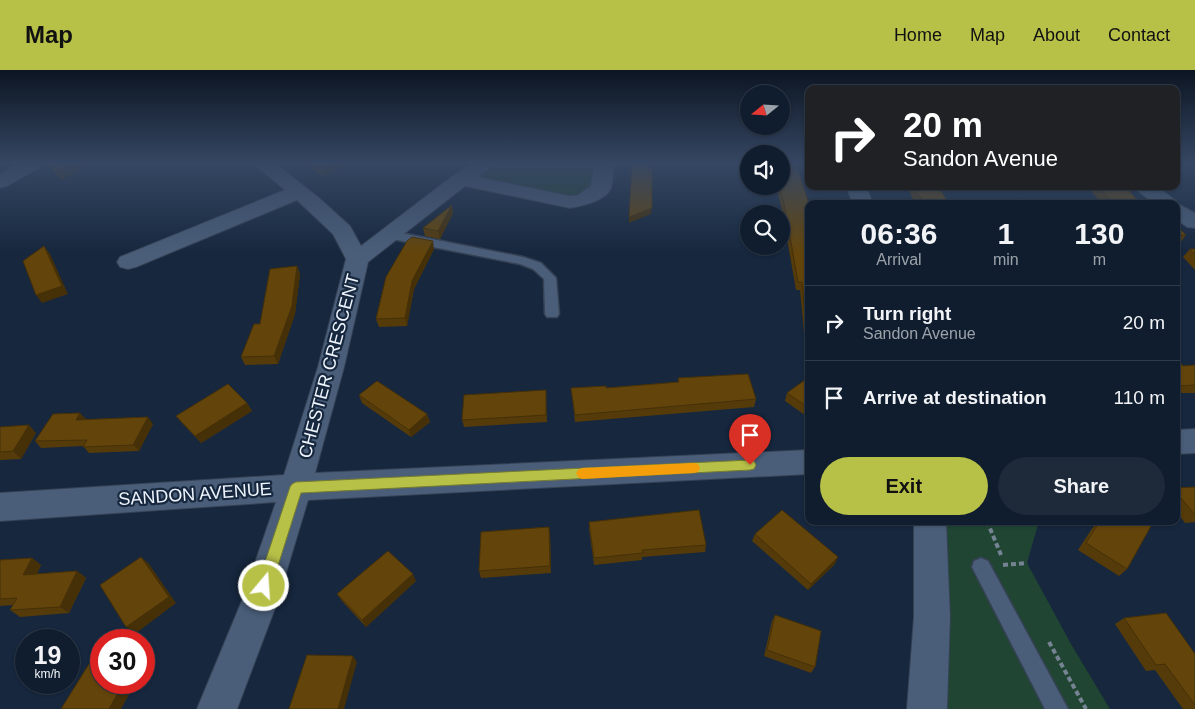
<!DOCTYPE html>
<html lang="en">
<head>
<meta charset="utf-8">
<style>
	body { margin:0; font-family:Arial,sans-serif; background:#1e2a3a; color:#f1f3f6; height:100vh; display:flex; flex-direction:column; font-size:19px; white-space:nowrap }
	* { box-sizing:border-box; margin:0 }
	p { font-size:16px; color:#9ca2aa }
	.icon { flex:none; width:28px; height:28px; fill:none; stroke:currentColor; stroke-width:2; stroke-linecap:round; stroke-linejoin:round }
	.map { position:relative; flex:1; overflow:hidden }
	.side { position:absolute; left:805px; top:130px; width:375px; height:325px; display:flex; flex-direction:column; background:#101d2e; border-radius:10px; box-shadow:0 1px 4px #0004,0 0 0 1px #303b4a }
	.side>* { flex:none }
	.guide { position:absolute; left:805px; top:15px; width:375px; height:105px; border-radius:10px; box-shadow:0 1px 4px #0004,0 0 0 1px #303b4a; background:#202124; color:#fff; overflow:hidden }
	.needle { width:32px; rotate:252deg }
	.controls { position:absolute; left:740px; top:15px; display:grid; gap:10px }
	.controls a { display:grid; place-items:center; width:50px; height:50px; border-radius:50%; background:#101d2e; box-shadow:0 1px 4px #0004,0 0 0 1px #303b4a; font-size:25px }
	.speed { position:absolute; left:15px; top:559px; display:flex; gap:10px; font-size:25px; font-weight:700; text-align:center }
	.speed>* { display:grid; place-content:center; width:65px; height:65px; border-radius:50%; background:#101d2e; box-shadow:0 1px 4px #0004,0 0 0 1px #303b4a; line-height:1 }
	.speed small { font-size:12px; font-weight:400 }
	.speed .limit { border:8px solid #d22; background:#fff; color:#111 }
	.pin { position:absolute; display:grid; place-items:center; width:42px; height:42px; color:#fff; margin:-51px -21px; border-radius:50% 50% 50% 0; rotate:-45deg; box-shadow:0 0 5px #0007 }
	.pin .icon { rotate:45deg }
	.me { position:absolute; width:55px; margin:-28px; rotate:18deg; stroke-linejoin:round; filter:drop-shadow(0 0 4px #0008) }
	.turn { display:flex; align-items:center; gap:18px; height:105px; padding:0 15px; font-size:22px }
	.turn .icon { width:65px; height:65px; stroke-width:2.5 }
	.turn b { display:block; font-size:35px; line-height:42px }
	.eta { display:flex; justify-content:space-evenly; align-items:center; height:85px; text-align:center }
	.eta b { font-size:30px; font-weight:700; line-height:35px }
	.action { display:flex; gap:10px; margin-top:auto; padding:10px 15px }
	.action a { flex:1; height:58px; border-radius:30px; background:#b7c148; color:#111; font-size:20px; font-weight:700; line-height:58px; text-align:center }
	.action a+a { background:#1e2a3a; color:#f1f3f6 }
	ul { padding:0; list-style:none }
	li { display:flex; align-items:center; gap:15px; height:75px; padding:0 15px; border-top:1px solid #303b4a }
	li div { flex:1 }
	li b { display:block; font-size:19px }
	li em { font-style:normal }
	header { display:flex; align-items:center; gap:30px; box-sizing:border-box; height:70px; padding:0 25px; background:#b7c148; color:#111 }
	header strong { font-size:24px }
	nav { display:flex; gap:28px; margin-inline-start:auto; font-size:18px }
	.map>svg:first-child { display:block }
	.green { fill:#214533 }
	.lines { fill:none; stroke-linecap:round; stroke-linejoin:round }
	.lane-casing { stroke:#364154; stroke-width:3 }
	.street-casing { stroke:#364154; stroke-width:2 }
	.secondary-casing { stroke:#364154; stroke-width:2 }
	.path { stroke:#768393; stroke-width:4; stroke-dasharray:5 3; stroke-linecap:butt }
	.lane { fill:#4a5e79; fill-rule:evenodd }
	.street { fill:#4a5e79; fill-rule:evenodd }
	.secondary { fill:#4a5e79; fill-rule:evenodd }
	.wall { fill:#553b0a }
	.shaded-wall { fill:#453008 }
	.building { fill:#63450c; stroke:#453008 }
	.route { fill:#b7c148; stroke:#777d2f }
	.slow { fill:#f59e0b }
	.labels { text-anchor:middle; stroke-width:4.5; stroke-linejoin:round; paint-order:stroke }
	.street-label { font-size:18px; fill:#edf4fd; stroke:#16273e }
</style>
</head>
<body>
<header>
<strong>Map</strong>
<nav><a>Home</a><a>Map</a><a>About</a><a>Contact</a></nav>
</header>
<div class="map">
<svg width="1195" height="639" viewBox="0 0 1195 639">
	<rect width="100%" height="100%" fill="#16273e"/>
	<g class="green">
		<path d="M496 94H595L591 120 574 127 472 108Z"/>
		<path d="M928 451H1039L1027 493 1071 574 1110 639H925Z"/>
	</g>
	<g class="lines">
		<g class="lane-casing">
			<g id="lane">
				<path d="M391 161 523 187 541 193 556 208 559 244 557 247H547L545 244 544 209 533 199 520 194 387 168 385 165 387 162Z"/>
				<path d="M981 488 988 491 1068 639H1045L972 497 974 491Z"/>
			</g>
		</g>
		<g class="street-casing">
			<g id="street">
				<path d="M18 94H42L39 98 7 116 0 118V104Z"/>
				<path d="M254 94H276L319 128 350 156 361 176 454 105 472 94H495L478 107 570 126 578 125 591 116 594 94H614C613 101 613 111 611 118 606 131 582 136 570 138L465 116 368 192 344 297 315 403 809 380V404L308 430 277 533 237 639H197L241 533 276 432 0 451V423L284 405 318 297 346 189 333 164 297 130 136 197 128 199 120 197 117 192 120 187 285 120Z"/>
				<path d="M1132 116H1156L1175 130 1178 134 1195 143V158L1187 157 1176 149V134H1154Z"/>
				<path d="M1195 359V383L1176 384V360Z"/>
			</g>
		</g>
		<g class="secondary-casing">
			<g id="secondary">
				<path d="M846 116H866L873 134H853Z"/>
				<path d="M914 451H946L950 547 947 639H907L914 547Z"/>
			</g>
		</g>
		<g class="path">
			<path d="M987 451 1001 485"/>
			<path d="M1003 495 1027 493"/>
			<path d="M1049 572 1086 639"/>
		</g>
		<use href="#lane" class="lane"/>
		<use href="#street" class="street"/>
		<use href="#secondary" class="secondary"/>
	</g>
	<g class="wall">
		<path d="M307 94H343L344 97 322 106Z"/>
		<path d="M776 116H781L809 134V274H805L800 220H796L782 140Z"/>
		<path d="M907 116H938L949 134H915Z"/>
		<path d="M1087 116H1125L1137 130 1134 134H1102Z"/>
		<path d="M453 143 440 169 425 166 423 158Z"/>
		<path d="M1176 155 1186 165 1180 173H1176Z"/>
		<path d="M434 179 414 219 407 256 379 257 376 249Z"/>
		<path d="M1190 179H1195V200L1183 187Z"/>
		<path d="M297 196 300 204 295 244 278 294 245 295 241 287 260 254Z"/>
		<path d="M1176 288 1183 296 1195 295V323H1176Z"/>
		<path d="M809 307V348L785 331 787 323Z"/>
		<path d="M678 308 756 329 754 337 575 352 571 318H606L678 312Z"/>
		<path d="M359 325 427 344 430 352 411 367 362 333Z"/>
		<path d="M546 328 547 352 464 357 462 350Z"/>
		<path d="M247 333 252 341 201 373 182 353 176 346Z"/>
		<path d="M86 349 153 354 139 381 89 383 83 376 41 378 35 371Z"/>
		<path d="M0 357 36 363 21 389 0 390Z"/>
		<path d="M1195 417V452L1185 453 1176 441V418Z"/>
		<path d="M1097 451H1144L1127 499 1119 506 1078 480Z"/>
		<path d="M589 452 706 475 705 482 642 487V490L594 495 589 459Z"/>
		<path d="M550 464 551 503 481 508 479 501Z"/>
		<path d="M755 464 835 494 808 520 752 471Z"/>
		<path d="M32 488 41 495 37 504 77 501 86 508 69 543 20 547 10 540 13 535 0 536V490Z"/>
		<path d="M416 511 366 557 342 531 337 524Z"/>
		<path d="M775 545 815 597 811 603 764 586 772 551Z"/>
		<path d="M1124 548 1195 584V639H1183L1155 600 1146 601 1115 554Z"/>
	</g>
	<g class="shaded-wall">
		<path d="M72 94H90L61 110 55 103Z"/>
		<path d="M334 94H343L344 97 322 106 320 99Z"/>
		<path d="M452 135 453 143 440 169 438 161Z"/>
		<path d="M652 138 651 144 629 153V147Z"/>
		<path d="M433 171 434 179 414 219 407 256 405 248 412 211Z"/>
		<path d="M44 176 50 184 68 224 42 233 36 225Z"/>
		<path d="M297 196 300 204 295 244 278 294 274 286Z"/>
		<path d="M247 333 252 341 201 373 195 366Z"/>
		<path d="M80 343 86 349 76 350Z"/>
		<path d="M427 344 430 352 411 367 409 360Z"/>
		<path d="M148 347 153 354 139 381 133 375Z"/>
		<path d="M29 355 36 363 21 389 13 381Z"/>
		<path d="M549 457 550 464 551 503 550 496Z"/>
		<path d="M141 487 149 494 176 533 135 564 126 557Z"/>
		<path d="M838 487 835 494 808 520 811 514Z"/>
		<path d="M32 488 41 495 33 511 23 505Z"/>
		<path d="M77 501 86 508 69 543 60 537Z"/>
		<path d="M413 504 416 511 366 557 362 550Z"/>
		<path d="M353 586 357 592 344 639H338Z"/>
		<path d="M124 612H136L121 639H109Z"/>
	</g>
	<g class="building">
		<path d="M50 94H72L55 103Z"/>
		<path d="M313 94H334L320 99Z"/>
		<path d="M632 94H652V138L629 147Z"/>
		<path d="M781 94H796L809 134V266H807L802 212H798L784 133 779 116H781Z"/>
		<path d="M913 116H938L949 134H924L920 126H918Z"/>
		<path d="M1098 116H1125L1137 130 1109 129Z"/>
		<path d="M452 135 438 161 423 158Z"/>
		<path d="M1176 155 1186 165H1176Z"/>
		<path d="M412 167 433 171 412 211 405 248 376 249 386 207 407 171Z"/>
		<path d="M44 176 62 216 36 225 23 191Z"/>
		<path d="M1190 179H1195V185Z"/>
		<path d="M297 196 292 236 274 286 241 287 254 254H260L270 199Z"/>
		<path d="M1176 288 1183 296 1195 295V315L1176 316Z"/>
		<path d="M748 304 756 329 575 345 571 318 606 316V318L679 312 678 308Z"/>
		<path d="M809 307V338L787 323Z"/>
		<path d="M377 311 427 344 409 360 359 325Z"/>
		<path d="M228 314 247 333 195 366 176 346Z"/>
		<path d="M546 320V345L462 350 464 325Z"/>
		<path d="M80 343 76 350 148 347 133 375 83 377 87 370 35 371 53 344Z"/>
		<path d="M29 355 13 381 0 382V357Z"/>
		<path d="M1195 417V445L1176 422V418Z"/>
		<path d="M699 440 706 475 642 480 643 483 594 488 589 452Z"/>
		<path d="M782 440 838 487 811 514 755 464Z"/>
		<path d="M1100 451H1144L1151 456 1127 499 1086 473Z"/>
		<path d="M549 457 550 496 479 501 481 462Z"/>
		<path d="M388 481 413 504 362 550 337 524Z"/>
		<path d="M141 487 169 527 126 557 100 515Z"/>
		<path d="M32 488 23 505 77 501 60 537 10 540 17 528 0 529V490Z"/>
		<path d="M1166 543 1195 584V635L1165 594 1156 595 1124 548Z"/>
		<path d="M775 545 821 561 815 597 767 580Z"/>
		<path d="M307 585 353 586 338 639H289Z"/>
		<path d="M94 586 101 587V612H124L109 639H61Z"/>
	</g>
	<linearGradient id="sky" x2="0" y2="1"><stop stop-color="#0c1522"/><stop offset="0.51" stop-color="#364763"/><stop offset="1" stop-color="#364763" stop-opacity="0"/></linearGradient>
	<rect width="1195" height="183" fill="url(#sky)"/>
	<path class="route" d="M750 390 754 391 756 395 754 399 750 400 301 423 270 521 264 523 259 521 257 516 290 417 292 414 296 412Z"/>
	<path class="slow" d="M694 393 698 394 700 398 698 402 694 403 582 409 578 407 576 403 578 400 582 398Z"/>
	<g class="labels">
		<g class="street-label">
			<text transform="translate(329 296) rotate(-75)" y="6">CHESTER CRESCENT</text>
			<text transform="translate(195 424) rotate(-4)" y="6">SANDON AVENUE</text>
		</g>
	</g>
</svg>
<div class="controls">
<a><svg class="needle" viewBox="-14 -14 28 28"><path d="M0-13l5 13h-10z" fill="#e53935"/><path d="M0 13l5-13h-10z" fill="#9ca2aa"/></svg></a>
<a><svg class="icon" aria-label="sound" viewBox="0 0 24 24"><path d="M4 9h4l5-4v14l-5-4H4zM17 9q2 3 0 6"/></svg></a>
<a><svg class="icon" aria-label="search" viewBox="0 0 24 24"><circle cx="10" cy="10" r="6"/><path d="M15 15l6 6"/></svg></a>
</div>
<div class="speed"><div>19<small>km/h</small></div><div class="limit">30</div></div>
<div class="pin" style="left:750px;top:395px;background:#d93025"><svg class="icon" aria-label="arrive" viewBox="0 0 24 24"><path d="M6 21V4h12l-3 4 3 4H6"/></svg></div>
<svg class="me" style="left:264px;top:516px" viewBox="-20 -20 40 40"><circle r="17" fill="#b7c148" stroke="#fff" stroke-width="3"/><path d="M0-11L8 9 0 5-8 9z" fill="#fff"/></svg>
<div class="guide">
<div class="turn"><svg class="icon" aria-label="right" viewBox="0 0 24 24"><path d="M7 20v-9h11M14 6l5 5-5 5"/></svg><div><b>20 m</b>Sandon Avenue</div></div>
</div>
<section class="side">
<div class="eta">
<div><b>06:36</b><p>Arrival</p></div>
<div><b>1</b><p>min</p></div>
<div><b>130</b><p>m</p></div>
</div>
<ul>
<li><svg class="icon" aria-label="right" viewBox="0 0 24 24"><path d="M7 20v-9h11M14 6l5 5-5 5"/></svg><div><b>Turn right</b><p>Sandon Avenue</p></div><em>20 m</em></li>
<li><svg class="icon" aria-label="arrive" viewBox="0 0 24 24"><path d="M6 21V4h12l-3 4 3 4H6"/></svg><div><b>Arrive at destination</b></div><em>110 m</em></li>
</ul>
<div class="action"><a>Exit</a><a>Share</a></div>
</section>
</div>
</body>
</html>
